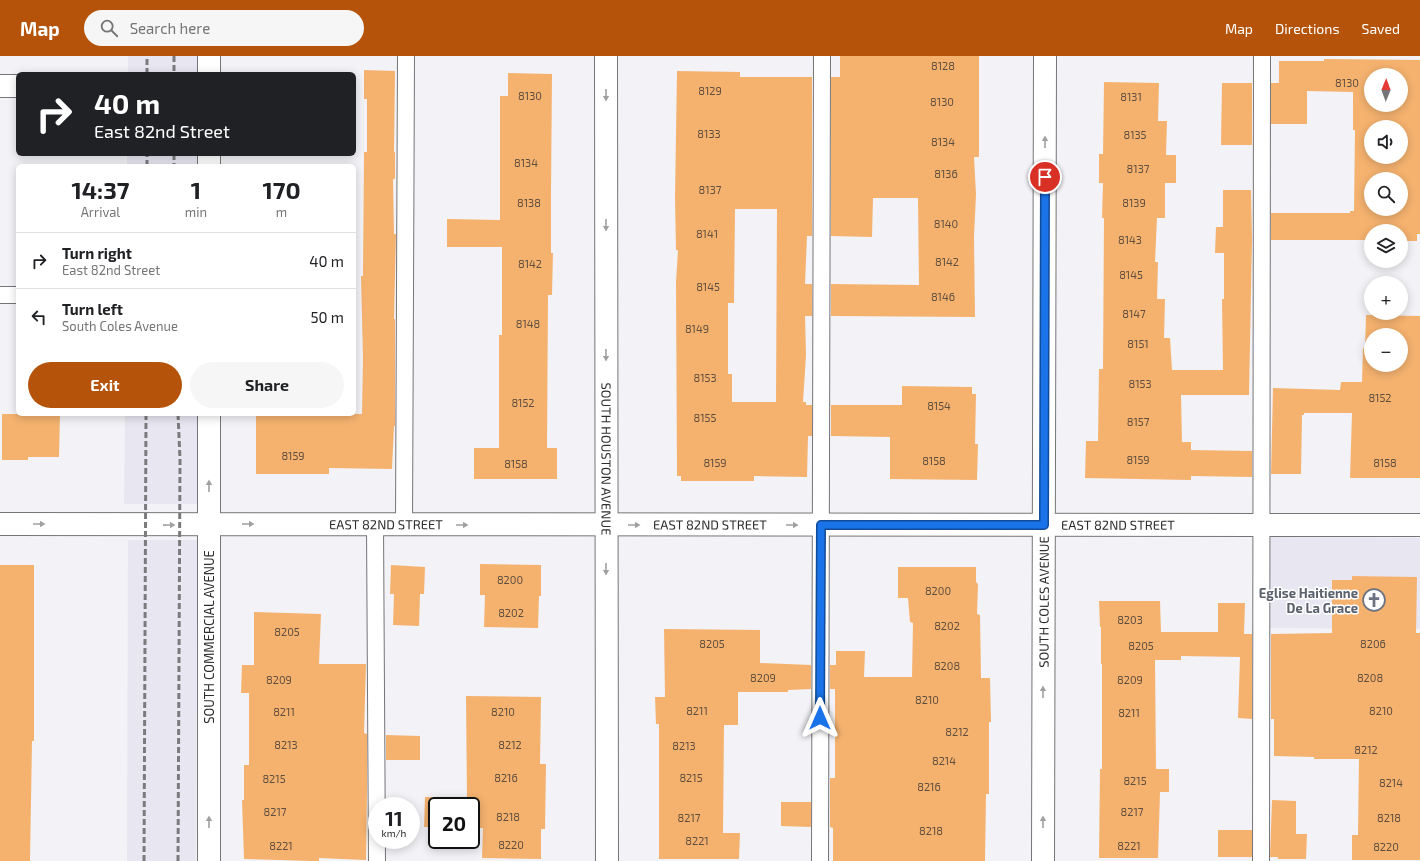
<!DOCTYPE html>
<html lang="en">
<head>
<meta charset="utf-8">
<style>
	body { margin:0; font-family:"Exo 2",sans-serif; background:#f6f6f6; color:#202124; height:100vh; display:flex; flex-direction:column; font-size:15px; white-space:nowrap }
	* { box-sizing:border-box; margin:0 }
	p { font-size:13px; color:#757577 }
	.icon { flex:none; width:22px; height:22px; fill:none; stroke:currentColor; stroke-width:2; stroke-linecap:round; stroke-linejoin:round }
	.map { position:relative; flex:1; overflow:hidden }
	.sheet { position:absolute; left:16px; top:108px; width:340px; height:252px; display:flex; flex-direction:column; background:#fff; border-radius:6px; box-shadow:0 2px 10px #0003 }
	.sheet>* { flex:none }
	.top-card { position:absolute; left:16px; top:16px; width:340px; height:84px; border-radius:6px; box-shadow:0 2px 10px #0003; background:#202124; color:#fff; overflow:hidden }
	.needle { width:26px; rotate:1deg }
	.controls { position:absolute; left:1364px; top:12px; display:grid; gap:8px }
	.controls a { display:grid; place-items:center; width:44px; height:44px; border-radius:50%; background:#fff; box-shadow:0 2px 10px #0003; font-size:20px }
	.speed { position:absolute; left:368px; top:741px; display:flex; gap:8px; font-size:20px; font-weight:700; text-align:center }
	.speed>* { display:grid; place-content:center; width:52px; height:52px; border-radius:50%; background:#fff; box-shadow:0 2px 10px #0003; line-height:1 }
	.speed small { font-size:10px; font-weight:400 }
	.speed .limit { border:2px solid #111; border-radius:6px; background:#fff; color:#111 }
	.pin { position:absolute; display:grid; place-items:center; width:34px; height:34px; color:#fff; margin:-17px; border:2px solid #fff; border-radius:50%; box-shadow:0 1px 4px #0007 }
	.me { position:absolute; width:44px; margin:-22px; rotate:0deg; stroke-linejoin:round; filter:drop-shadow(0 0 3px #0008) }
	.turn { display:flex; align-items:center; gap:14px; height:84px; padding:0 12px; font-size:18px }
	.turn .icon { width:52px; height:52px; stroke-width:2.5 }
	.turn b { display:block; font-size:28px; line-height:34px }
	.eta { display:flex; justify-content:space-evenly; align-items:center; height:68px; text-align:center }
	.eta b { font-size:24px; font-weight:700; line-height:28px }
	.button { display:flex; gap:8px; margin-top:auto; padding:8px 12px }
	.button a { flex:1; height:46px; border-radius:24px; background:#b45309; color:#fff; font-size:16px; font-weight:700; line-height:46px; text-align:center }
	.button a+a { background:#f6f6f6; color:#202124 }
	ul { padding:0; list-style:none }
	li { display:flex; align-items:center; gap:12px; height:56px; padding:0 12px; border-top:1px solid #e0e0e0 }
	li div { flex:1 }
	li b { display:block; font-size:15px }
	li em { font-style:normal }
	header { display:flex; align-items:center; gap:24px; box-sizing:border-box; height:56px; padding:0 20px; background:#b45309; color:#fff }
	header strong { font-size:19px }
	nav { display:flex; gap:22px; margin-inline-start:auto; font-size:14px }
	.search { width:280px; height:36px; background:#f6f6f6; display:flex; align-items:center; gap:10px; box-sizing:border-box; padding:0 14px; border-radius:22px; color:#757577; font-size:15px }
	.map>svg:first-child { display:block }
	.built { fill:#e8e6f1 }
	.building { fill:#f5b26f; fill-rule:evenodd }
	.lines { fill:none; stroke-linecap:round; stroke-linejoin:round }
	.service-casing { stroke:#757578; stroke-width:18 }
	.minor-casing { stroke:#757578; stroke-width:24 }
	.service { stroke:#fff; stroke-width:16 }
	.minor { stroke:#fff; stroke-width:22 }
	.rail { stroke:#7b7b7d; stroke-width:3; stroke-dasharray:6 3; stroke-linecap:butt }
	.oneway { fill:#a0a0a1 }
	.route-casing { stroke:#114b97; stroke-width:10 }
	.route { stroke:#1a73e8; stroke-width:7 }
	.labels { text-anchor:middle; stroke-width:3; stroke-linejoin:round; paint-order:stroke }
	.number-label { font-size:11px; fill:#5f4e3e }
	.street-label { font-size:13px; fill:#2d2d2e; stroke:#fff }
	.worship-label { font-size:13px; font-weight:bold; fill:#5b616d; stroke:#fff; text-anchor:end }
</style>
</head>
<body>
<header>
<strong>Map</strong>
<div class="search"><svg class="icon" aria-label="search" viewBox="0 0 24 24"><circle cx="10" cy="10" r="6"/><path d="M15 15l6 6"/></svg>Search here</div>
<nav><a>Map</a><a>Directions</a><a>Saved</a></nav>
</header>
<div class="map">
<svg width="1420" height="805" viewBox="0 0 1420 805">
	<rect width="100%" height="100%" fill="#f3f2f6"/>
	<g class="built">
		<rect x="128" y="0" width="69" height="18"/>
		<rect x="127" y="98" width="70" height="12"/>
		<path d="M125 358H197V448H124Z"/>
		<path d="M1261 481 1420 482V573L1261 572Z"/>
		<path d="M128 484H197L196 805H127Z"/>
	</g>
	<g class="building">
		<path d="M840 0H979V101H974L976 138 974 181 975 261 831 260V228L919 229 918 142H873L872 181 831 180V21H840Z"/>
		<path d="M1324 3 1420 4V178H1417V185H1401V175H1371V184H1271V157H1350V155H1354L1355 74H1353V36L1307 35V68H1271V27H1279V5H1324ZM1371 19H1401V49H1371ZM1371 71H1401V101H1371ZM1371 123H1401V153H1371Z"/>
		<path d="M364 14 395 15 394 96H395V123H393L394 178H396L394 263H395V370H394L392 413 329 412V418H256V358H362L363 302 361 220H363L364 96H367V43H364Z"/>
		<path d="M677 15 740 16V21H812V180H807L805 228H812V260H805L806 299 803 346H806V349H812V380H808L807 421 754 420V425H681V420H677L676 226 678 194H676L675 142ZM735 153H777L776 346H732V318H728V247H734Z"/>
		<path d="M508 17 552 18 551 136V197H553L552 239H548L547 392H557V423H474V392H499V279H502V191H447V163L500 164V40H508Z"/>
		<path d="M1104 26 1159 27 1158 65H1167L1166 99H1176V127H1165V162H1157L1155 206H1158L1157 243H1165L1164 282H1170L1172 314H1223L1222 243H1224V197H1215L1216 171H1223V134H1251L1252 184 1249 339H1181L1182 386H1191V394L1252 395V421L1191 420V424L1085 422 1086 385H1098L1099 313H1103L1104 162H1102L1103 127H1099V98H1103Z"/>
		<path d="M1222 27H1252V89H1221Z"/>
		<path d="M1366 259 1420 260V422H1350L1352 357H1304V359H1302L1301 418H1271L1273 332 1340 334 1341 326H1362L1363 292 1365 293ZM1371 279H1401V309H1371Z"/>
		<path d="M902 330 972 331V338H976L975 388H978L977 424 890 423V381L831 380V349H902Z"/>
		<path d="M2 358H60L59 401H28V404H2Z"/>
		<path d="M480 508 541 509V540H539L538 572 484 571 485 539H480Z"/>
		<path d="M0 509H34V685H32L30 805H0Z"/>
		<path d="M391 509 425 511 424 538H420L419 570 393 569 394 538H390Z"/>
		<path d="M898 511H976V526L978 528 977 558 980 559 981 622H990L991 666H989V738H986L985 805H833V772L830 771V722H835V633H830V609H836V595H865L864 621H912L913 567 910 566 908 542H898Z"/>
		<path d="M1352 520 1417 521 1416 577H1420V804H1352V779H1358L1359 703H1314V701L1274 700V663H1271V578L1332 577V524H1352Z"/>
		<path d="M1099 545H1160L1161 576H1218V547H1245L1244 578H1252V663L1238 662 1240 601 1181 600V604H1155L1156 713H1169V736H1160L1158 802H1099L1100 713H1102V608H1101V571H1100Z"/>
		<path d="M254 556 321 558 319 608H366L364 677 367 678V736L366 804 319 802V805H311L244 803 242 744H244V709H249V637H241L242 609H254Z"/>
		<path d="M664 573 760 574V607L811 609V633L788 634V636H738V669H724L723 777H740L739 803H659V668H656L655 641H665Z"/>
		<path d="M466 640 541 641 540 708H546L545 773H541V803L482 802 483 772H471V750H437V771H424L425 741 467 742Z"/>
		<path d="M386 679 420 680V704H386Z"/>
		<path d="M1272 744 1296 745V778H1307L1306 803H1278V801H1270Z"/>
		<path d="M781 746H811V771L781 770Z"/>
		<rect x="1218" y="774" width="34" height="27"/>
	</g>
	<g class="lines">
		<g class="service-casing">
			<g id="service">
				<path d="M0 239H18"/>
				<path d="M375 469 377 805"/>
				<path d="M404 469 406 0"/>
				<path d="M820 805 822 0"/>
				<path d="M1261 805 1262 0"/>
			</g>
		</g>
		<g class="minor-casing">
			<g id="minor">
				<path d="M209 0V18"/>
				<path id="s1" d="M606 0 607 805"/>
				<path d="M0 30H18"/>
				<path d="M209 98V110"/>
				<path id="s2" d="M0 468 1420 469"/>
				<path d="M209 805V358"/>
				<path id="s3" d="M1043 805 1045 0"/>
			</g>
		</g>
		<use href="#service" class="service"/>
		<use href="#minor" class="minor"/>
		<g class="rail">
			<path d="M174 0V18"/>
			<path d="M147 18V0"/>
			<path d="M174 98V110"/>
			<path d="M147 110V98"/>
			<path d="M178 358 180 403 178 805"/>
			<path d="M144 805 146 358"/>
		</g>
	</g>
	<defs><path id="oneway-solid" d="M-6-.8H1V-3.2L6.5 0L1 3.2V.8H-6Z"/></defs>
	<g class="oneway">
		<use href="#oneway-solid" transform="translate(606 39) rotate(90)"/>
		<use href="#oneway-solid" transform="translate(1045 86) rotate(-90)"/>
		<use href="#oneway-solid" transform="translate(606 169) rotate(90)"/>
		<use href="#oneway-solid" transform="translate(606 299) rotate(90)"/>
		<use href="#oneway-solid" transform="translate(209 430) rotate(-90)"/>
		<use href="#oneway-solid" transform="translate(39 468)"/>
		<use href="#oneway-solid" transform="translate(248 468)"/>
		<use href="#oneway-solid" transform="translate(169 469) rotate(-1)"/>
		<use href="#oneway-solid" transform="translate(462 469)"/>
		<use href="#oneway-solid" transform="translate(634 469)"/>
		<use href="#oneway-solid" transform="translate(792 469)"/>
		<use href="#oneway-solid" transform="translate(606 513) rotate(90)"/>
		<use href="#oneway-solid" transform="translate(1043 636) rotate(-90)"/>
		<use href="#oneway-solid" transform="translate(209 766) rotate(-90)"/>
		<use href="#oneway-solid" transform="translate(1043 766) rotate(-90)"/>
	</g>
	<g class="lines">
		<g class="route-casing">
			<path id="route" d="M820 662 821 469H1044L1045 121"/>
		</g>
		<use href="#route" class="route"/>
	</g>
	<defs>
		<g id="church-ring" transform="scale(1.15)"><circle r="9.5" fill="#fff" stroke="#6b7280" stroke-width="1.5"/><path d="M-1.2-6h2.4v3.5h3.3v2.4h-3.3V6h-2.4V-.1h-3.3v-2.4h3.3Z" fill="#6b7280"/></g>
	</defs>
	<g fill-rule="evenodd">
		<use href="#church-ring" x="1374" y="544"/>
	</g>
	<g class="labels">
		<g class="number-label">
			<text x="943" y="14">8128</text>
			<text x="1347" y="31">8130</text>
			<text x="710" y="39">8129</text>
			<text x="530" y="44">8130</text>
			<text x="1131" y="45">8131</text>
			<text x="942" y="50">8130</text>
			<text x="709" y="82">8133</text>
			<text x="1135" y="83">8135</text>
			<text x="943" y="90">8134</text>
			<text x="526" y="111">8134</text>
			<text x="1138" y="117">8137</text>
			<text x="946" y="122">8136</text>
			<text x="710" y="138">8137</text>
			<text x="529" y="151">8138</text>
			<text x="1134" y="151">8139</text>
			<text x="946" y="172">8140</text>
			<text x="707" y="182">8141</text>
			<text x="1130" y="188">8143</text>
			<text x="947" y="210">8142</text>
			<text x="530" y="212">8142</text>
			<text x="1131" y="223">8145</text>
			<text x="708" y="235">8145</text>
			<text x="943" y="245">8146</text>
			<text x="1134" y="262">8147</text>
			<text x="528" y="272">8148</text>
			<text x="697" y="277">8149</text>
			<text x="1138" y="292">8151</text>
			<text x="705" y="326">8153</text>
			<text x="1140" y="332">8153</text>
			<text x="1380" y="346">8152</text>
			<text x="523" y="351">8152</text>
			<text x="939" y="354">8154</text>
			<text x="705" y="366">8155</text>
			<text x="1138" y="370">8157</text>
			<text x="293" y="404">8159</text>
			<text x="1138" y="408">8159</text>
			<text x="934" y="409">8158</text>
			<text x="715" y="411">8159</text>
			<text x="1385" y="411">8158</text>
			<text x="516" y="412">8158</text>
			<text x="510" y="528">8200</text>
			<text x="938" y="539">8200</text>
			<text x="511" y="561">8202</text>
			<text x="1130" y="568">8203</text>
			<text x="947" y="574">8202</text>
			<text x="287" y="580">8205</text>
			<text x="712" y="592">8205</text>
			<text x="1373" y="592">8206</text>
			<text x="1141" y="594">8205</text>
			<text x="947" y="614">8208</text>
			<text x="763" y="626">8209</text>
			<text x="1370" y="626">8208</text>
			<text x="279" y="628">8209</text>
			<text x="1130" y="628">8209</text>
			<text x="927" y="648">8210</text>
			<text x="697" y="659">8211</text>
			<text x="1381" y="659">8210</text>
			<text x="284" y="660">8211</text>
			<text x="503" y="660">8210</text>
			<text x="1129" y="661">8211</text>
			<text x="957" y="680">8212</text>
			<text x="286" y="693">8213</text>
			<text x="510" y="693">8212</text>
			<text x="684" y="694">8213</text>
			<text x="1366" y="698">8212</text>
			<text x="944" y="709">8214</text>
			<text x="506" y="726">8216</text>
			<text x="691" y="726">8215</text>
			<text x="274" y="727">8215</text>
			<text x="1135" y="729">8215</text>
			<text x="1391" y="731">8214</text>
			<text x="929" y="735">8216</text>
			<text x="275" y="760">8217</text>
			<text x="1132" y="760">8217</text>
			<text x="508" y="765">8218</text>
			<text x="689" y="766">8217</text>
			<text x="1389" y="766">8218</text>
			<text x="931" y="779">8218</text>
			<text x="697" y="789">8221</text>
			<text x="511" y="793">8220</text>
			<text x="281" y="794">8221</text>
			<text x="1129" y="794">8221</text>
			<text x="1386" y="795">8220</text>
		</g>
		<g class="street-label">
			<text dy="5" stroke="none"><textPath href="#s1" startOffset="403">SOUTH HOUSTON AVENUE</textPath></text>
			<text dy="5" stroke="none"><textPath href="#s2" startOffset="386">EAST 82ND STREET</textPath></text>
			<text dy="5" stroke="none"><textPath href="#s2" startOffset="710">EAST 82ND STREET</textPath></text>
			<text dy="5" stroke="none"><textPath href="#s2" startOffset="1118">EAST 82ND STREET</textPath></text>
			<text dy="5" stroke="none"><textPath href="#s3" startOffset="259">SOUTH COLES AVENUE</textPath></text>
			<text transform="translate(209 581) rotate(-90)" y="5">SOUTH COMMERCIAL AVENUE</text>
		</g>
		<g class="worship-label">
			<text x="1358" y="542">Eglise Haitienne<tspan x="1358" dy="15">De La Grace</tspan></text>
		</g>
	</g>
</svg>
<div class="controls">
<a><svg class="needle" viewBox="-14 -14 28 28"><path d="M0-13l5 13h-10z" fill="#e53935"/><path d="M0 13l5-13h-10z" fill="#757577"/></svg></a>
<a><svg class="icon" aria-label="sound" viewBox="0 0 24 24"><path d="M4 9h4l5-4v14l-5-4H4zM17 9q2 3 0 6"/></svg></a>
<a><svg class="icon" aria-label="search" viewBox="0 0 24 24"><circle cx="10" cy="10" r="6"/><path d="M15 15l6 6"/></svg></a>
<a><svg class="icon" aria-label="layers" viewBox="0 0 24 24"><path d="M12 4l9 5-9 5-9-5zM3 14l9 5 9-5"/></svg></a>
<a>+</a>
<a>−</a>
</div>
<div class="speed"><div>11<small>km/h</small></div><div class="limit">20</div></div>
<div class="pin" style="left:1045px;top:121px;background:#d93025"><svg class="icon" aria-label="arrive" viewBox="0 0 24 24"><path d="M6 21V4h12l-3 4 3 4H6"/></svg></div>
<svg class="me" style="left:820px;top:662px" viewBox="-20 -20 40 40"><path d="M0-17L14 15 0 8-14 15z" fill="#1a73e8" stroke="#fff" stroke-width="4"/></svg>
<div class="top-card">
<div class="turn"><svg class="icon" aria-label="right" viewBox="0 0 24 24"><path d="M7 20v-9h11M14 6l5 5-5 5"/></svg><div><b>40 m</b>East 82nd Street</div></div>
</div>
<section class="sheet">
<div class="eta">
<div><b>14:37</b><p>Arrival</p></div>
<div><b>1</b><p>min</p></div>
<div><b>170</b><p>m</p></div>
</div>
<ul>
<li><svg class="icon" aria-label="right" viewBox="0 0 24 24"><path d="M7 20v-9h11M14 6l5 5-5 5"/></svg><div><b>Turn right</b><p>East 82nd Street</p></div><em>40 m</em></li>
<li><svg class="icon" aria-label="left" viewBox="0 0 24 24"><path d="M17 20v-9H6M10 6l-5 5 5 5"/></svg><div><b>Turn left</b><p>South Coles Avenue</p></div><em>50 m</em></li>
</ul>
<div class="button"><a>Exit</a><a>Share</a></div>
</section>
</div>
</body>
</html>
